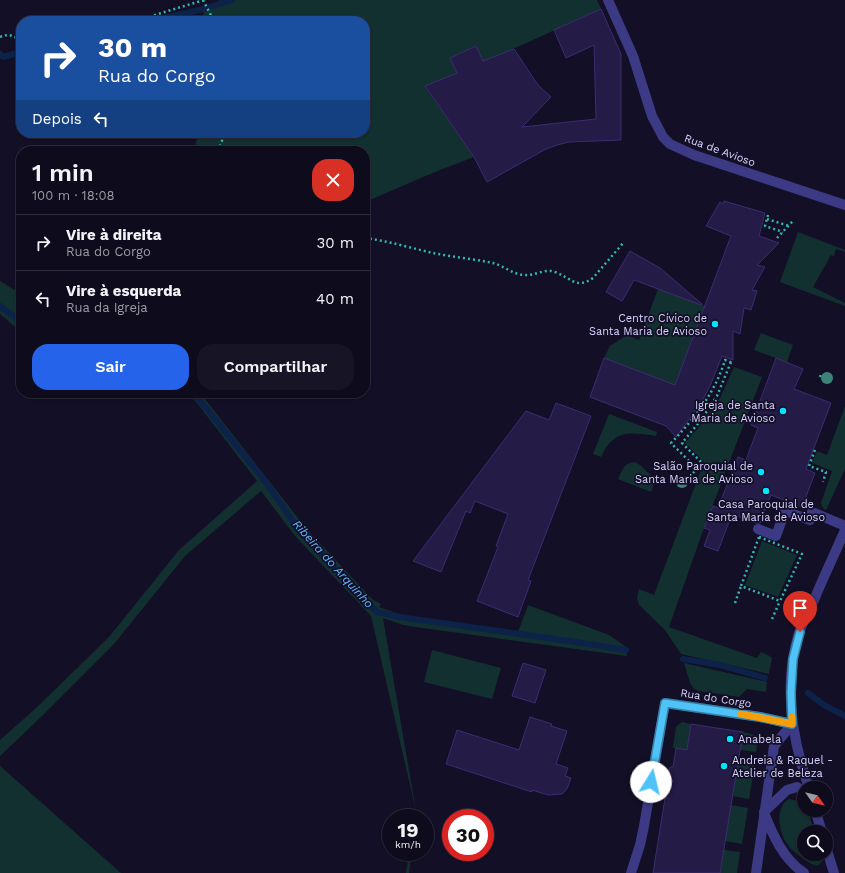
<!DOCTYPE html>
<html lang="pt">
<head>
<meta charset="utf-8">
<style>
	body { margin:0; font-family:"Work Sans",sans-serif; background:#171425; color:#f1f3f6; height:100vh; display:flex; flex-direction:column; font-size:15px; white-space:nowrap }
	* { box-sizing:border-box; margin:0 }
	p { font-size:13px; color:#9b9ba3 }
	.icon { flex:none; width:22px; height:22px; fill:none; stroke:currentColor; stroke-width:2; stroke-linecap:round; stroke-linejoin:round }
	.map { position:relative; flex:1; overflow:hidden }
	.drawer { position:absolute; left:16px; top:146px; width:354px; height:252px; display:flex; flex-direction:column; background:#0e0b1c; border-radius:16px; box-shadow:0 1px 3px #0004,0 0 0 1px #2e2b3b }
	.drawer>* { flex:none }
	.guide { position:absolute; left:16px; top:16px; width:354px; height:122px; border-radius:16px; box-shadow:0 1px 3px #0004,0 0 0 1px #2e2b3b; background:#1a4fa0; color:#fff; overflow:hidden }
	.needle { width:26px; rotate:124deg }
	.controls { position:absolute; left:797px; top:781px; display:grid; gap:8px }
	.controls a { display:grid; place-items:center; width:36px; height:36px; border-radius:50%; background:#0e0b1c; box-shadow:0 1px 3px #0004,0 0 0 1px #2e2b3b; font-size:20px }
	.speed { position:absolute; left:382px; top:809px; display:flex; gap:8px; font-size:20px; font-weight:700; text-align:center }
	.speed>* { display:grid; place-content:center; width:52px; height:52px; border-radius:50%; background:#0e0b1c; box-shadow:0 1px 3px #0004,0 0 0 1px #2e2b3b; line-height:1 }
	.speed small { font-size:10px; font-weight:400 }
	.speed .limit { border:6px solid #d22; background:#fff; color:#111 }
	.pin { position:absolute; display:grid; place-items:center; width:34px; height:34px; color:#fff; margin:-41px -17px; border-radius:50% 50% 50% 0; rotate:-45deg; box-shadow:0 0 4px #0007 }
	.pin .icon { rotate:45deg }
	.me { position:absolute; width:44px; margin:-22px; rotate:9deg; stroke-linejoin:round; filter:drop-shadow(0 0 3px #0008) }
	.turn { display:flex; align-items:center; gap:14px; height:84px; padding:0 16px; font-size:18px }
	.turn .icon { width:52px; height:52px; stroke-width:2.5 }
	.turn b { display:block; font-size:28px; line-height:34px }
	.then { display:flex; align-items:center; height:38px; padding:0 16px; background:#0003; gap:8px; font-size:15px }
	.round { display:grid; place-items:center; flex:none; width:42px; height:42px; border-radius:16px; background:#171425 }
	.headline { display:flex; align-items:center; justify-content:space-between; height:68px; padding:0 16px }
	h1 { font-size:24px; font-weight:600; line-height:30px }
	.action { display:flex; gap:8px; margin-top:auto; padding:8px 16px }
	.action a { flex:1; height:46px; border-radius:16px; background:#2563eb; color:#fff; font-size:16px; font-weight:600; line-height:46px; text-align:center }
	.action a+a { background:#171425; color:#f1f3f6 }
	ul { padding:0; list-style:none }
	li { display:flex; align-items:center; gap:12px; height:56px; padding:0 16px; border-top:1px solid #2e2b3b }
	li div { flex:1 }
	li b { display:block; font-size:15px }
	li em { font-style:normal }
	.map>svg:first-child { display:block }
	.green { fill:#12302f }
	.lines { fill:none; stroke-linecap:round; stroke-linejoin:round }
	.stream { stroke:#0c2248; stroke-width:6 }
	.building { fill:#241b47; stroke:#3b2d73 }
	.path { stroke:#2fb8b0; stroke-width:2.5; stroke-dasharray:2 3; stroke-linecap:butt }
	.service { stroke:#3d3a85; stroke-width:10 }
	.minor { stroke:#3d3a85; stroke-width:10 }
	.tertiary { stroke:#3d3a85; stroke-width:10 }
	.tree { fill:#3d827b }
	.route-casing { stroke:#337fa1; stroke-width:10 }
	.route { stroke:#4fc3f7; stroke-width:7 }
	.slow { stroke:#f59e0b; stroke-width:7 }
	.poi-dot { fill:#00e5ff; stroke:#130f26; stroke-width:1.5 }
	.labels { text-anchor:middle; stroke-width:3.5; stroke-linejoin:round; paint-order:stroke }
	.street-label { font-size:11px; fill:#d9d4ff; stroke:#130f26 }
	.poi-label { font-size:11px; fill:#d9d4ff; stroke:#130f26; text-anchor:end }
	.water-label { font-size:12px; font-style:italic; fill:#62b6ff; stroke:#130f26 }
</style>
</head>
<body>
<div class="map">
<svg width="845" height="873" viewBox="0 0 845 873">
	<rect width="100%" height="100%" fill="#130f26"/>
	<g class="green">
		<path d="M220 0H597L601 9C562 26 523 46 483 61L476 46 450 58 457 73 425 87 474 157 435 172 365 202V151H194L198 133H365V21H203L204 9Z"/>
		<path d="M798 232 845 250V252L836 249 834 256 831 255 813 287 845 303V306L780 282Z"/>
		<path d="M0 281 21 294V332L0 314Z"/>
		<path d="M658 289 705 306 675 385 604 358 610 346 627 335 639 340Z"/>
		<path d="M761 333 793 345 787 362 754 350Z"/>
		<path d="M734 367 762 377 704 528 669 627 757 658 761 652 768 655 772 658 769 674 681 654 665 630 639 605 637 598 639 589 654 595 704 462 685 443 704 421 720 398Z"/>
		<path d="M187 393H199L205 399 305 527 372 599 381 604 379 607 405 616 518 632 528 605 609 635 625 646 627 656 415 627 403 625 383 618 416 811 415 818 416 811 371 616 295 536 261 491 185 556 114 644 40 718 0 756V740L35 709 109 637 179 550 257 481 197 403Z"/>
		<path d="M845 406V469L826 510 823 508 821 503 832 471 812 463 817 451 827 455Z"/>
		<path d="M609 414 657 432 656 436C629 432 614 429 601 457L593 454Z"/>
		<path d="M635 462 640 465 654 478V483L651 492 618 479C622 470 624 463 635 462Z"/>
		<path d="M762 541 797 555 778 597 745 585Z"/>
		<path d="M432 650 501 668 492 699 424 682Z"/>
		<path d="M684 663 767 682 766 692 747 689 739 697 700 691 694 689 690 683Z"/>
		<path d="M682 722 691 724 687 750 673 748 676 727 678 725Z"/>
		<path d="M743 732 758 736 756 752 740 750Z"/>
		<path d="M738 759 755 762 749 799 733 796Z"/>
		<path d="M0 766 121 873H0Z"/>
		<path d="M789 799 798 801 804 805V810H808L814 832H804V854H820L822 861 819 865C813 866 810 863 805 860 799 855 792 851 788 845 779 834 774 807 789 799Z"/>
		<path d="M731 805 748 808 742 844 725 841Z"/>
		<path d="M724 850 740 852 737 873H720Z"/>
		<path d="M409 852H412L409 873H406Z"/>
	</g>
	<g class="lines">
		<g class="stream">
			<path d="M151 21 204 9 232 0"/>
			<path d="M0 54 3 57 21 52"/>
			<path d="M0 306 21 322"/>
			<path d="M193 393 202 403 265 481 301 533 377 612 400 617 576 642 626 650"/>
			<path d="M683 659 720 665 765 678"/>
			<path d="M808 693 824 705 845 716"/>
		</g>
	</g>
	<g class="building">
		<path d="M601 9 621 54V140L569 142 557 145 546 149 487 182 474 157 425 86 457 73 450 58 476 46 483 61 514 49 538 85 551 97 522 127 596 119 594 45 566 58 554 30Z"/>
		<path d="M724 201 765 213 759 236 779 243 757 265 765 267 752 290 757 291 751 310 744 308 740 334 733 331V360L722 356 710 386 701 403 676 437 666 426 590 397 604 358 675 385 731 236 706 226 720 202 723 204Z"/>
		<path d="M630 251 660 268 702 304 701 305 634 280 622 301 606 292Z"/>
		<path d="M776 358 803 369 794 389 831 403 806 469 815 473 802 507 771 495 760 523H756L732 514 718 551 704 546 710 530 704 528 713 506 718 508 738 457 746 460 758 428 751 425Z"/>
		<path d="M556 403 591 416 528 580 531 581 518 617 477 601 498 547 496 546 508 514 475 501 470 513 466 511 441 572 413 561 526 411 549 420Z"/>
		<path d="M523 663 546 670 535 703 512 696Z"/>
		<path d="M530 717 552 724 551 726 567 731 556 764 568 768 565 776 571 778 567 789 562 794 548 795 532 790V792L446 764 457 730 519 750Z"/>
		<path d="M691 724 743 732 720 873H653L670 767H673L676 748 687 750Z"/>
	</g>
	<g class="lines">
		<g class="path">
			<path d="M203 0 214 21"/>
			<path d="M135 21 204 0"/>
			<path d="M0 37C9 33 13 36 21 40"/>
			<path d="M218 151 225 133"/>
			<path d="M768 215 765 226 783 232"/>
			<path d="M767 219 789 226"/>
			<path d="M365 238C388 241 411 248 433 253 453 257 474 259 493 263 504 266 514 275 525 275 535 276 545 268 555 272 570 277 576 290 593 278L624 242"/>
			<path d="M777 238 793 221"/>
			<path d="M820 377 821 374"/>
			<path d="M815 450 809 466 826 472 823 482"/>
			<path d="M696 468 671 443C694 419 715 393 725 360L733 363"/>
			<path d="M693 473 702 463 682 443 701 420 717 396 731 362"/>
			<path d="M759 537 802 554 780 601 741 586Z"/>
			<path d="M735 603 741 586"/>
			<path d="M772 619 780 601"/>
		</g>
		<path class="service" d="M758 529 776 536 785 511 810 520 812 512 845 526"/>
		<g class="minor">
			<path d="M764 812 787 790 797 787 804 791"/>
			<path d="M764 813C773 835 783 859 804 873"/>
			<path d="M631 873 640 845 644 826 665 703 760 717 792 724 774 746 756 873"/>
		</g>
		<g class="tertiary">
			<path d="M608 0 633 56 652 116 663 137 670 144 694 155 845 205"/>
			<path d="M809 788C792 739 783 683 799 633 803 622 809 610 814 600 824 576 835 553 845 530"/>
			<path d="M815 810 822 832"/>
			<path d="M826 847 834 873"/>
		</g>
	</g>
	<g class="tree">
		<circle cx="827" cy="378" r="6"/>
		<circle cx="682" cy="482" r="6"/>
	</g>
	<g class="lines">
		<g class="route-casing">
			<path id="route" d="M651 782 665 703 760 717 792 724 791 693 793 659 800 632"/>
		</g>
		<use href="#route" class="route"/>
		<path class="slow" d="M741 714 792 724V717"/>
	</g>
	<g class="poi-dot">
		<circle cx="715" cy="324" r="4"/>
		<circle cx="783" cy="411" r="4"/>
		<circle cx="761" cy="472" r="4"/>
		<circle cx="766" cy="491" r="4"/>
		<circle cx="730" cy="739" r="4"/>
		<circle cx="724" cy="766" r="4"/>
	</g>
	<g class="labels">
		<g class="street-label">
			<text transform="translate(720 150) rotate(20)" y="4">Rua de Avioso</text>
			<text transform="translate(716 698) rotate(9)" y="4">Rua do Corgo</text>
		</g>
		<g class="poi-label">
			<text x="707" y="322">Centro Cívico de<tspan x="707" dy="13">Santa Maria de Avioso</tspan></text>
			<text x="775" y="409">Igreja de Santa<tspan x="775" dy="13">Maria de Avioso</tspan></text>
			<text x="753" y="470">Salão Paroquial de<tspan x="753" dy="13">Santa Maria de Avioso</tspan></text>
			<text x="766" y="508" text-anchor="middle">Casa Paroquial de<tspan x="766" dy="13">Santa Maria de Avioso</tspan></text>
			<text x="738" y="743" text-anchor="start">Anabela</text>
			<text x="732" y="764" text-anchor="start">Andreia &amp; Raquel -<tspan x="732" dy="13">Atelier de Beleza</tspan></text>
		</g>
		<g class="water-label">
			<text transform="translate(333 564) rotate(48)" y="4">Ribeira do Arquinho</text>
		</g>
	</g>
</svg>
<div class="controls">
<a><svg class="needle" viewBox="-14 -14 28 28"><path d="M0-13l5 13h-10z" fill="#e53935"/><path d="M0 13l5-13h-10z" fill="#9b9ba3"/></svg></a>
<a><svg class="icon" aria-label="search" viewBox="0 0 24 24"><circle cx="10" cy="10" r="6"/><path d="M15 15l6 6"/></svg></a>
</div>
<div class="speed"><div>19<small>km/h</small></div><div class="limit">30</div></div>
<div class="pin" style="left:800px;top:632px;background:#d93025"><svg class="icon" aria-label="arrive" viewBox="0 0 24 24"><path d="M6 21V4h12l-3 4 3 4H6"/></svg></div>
<svg class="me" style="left:651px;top:782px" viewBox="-20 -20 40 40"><circle r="19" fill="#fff"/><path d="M0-13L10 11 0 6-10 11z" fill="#4fc3f7"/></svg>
<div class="guide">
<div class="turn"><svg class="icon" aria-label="right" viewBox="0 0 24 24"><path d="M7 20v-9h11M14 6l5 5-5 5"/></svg><div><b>30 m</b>Rua do Corgo</div></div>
<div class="then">Depois<svg class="icon" aria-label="left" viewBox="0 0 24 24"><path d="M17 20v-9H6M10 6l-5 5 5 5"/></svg></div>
</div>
<section class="drawer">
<div class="headline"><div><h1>1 min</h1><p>100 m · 18:08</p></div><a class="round" style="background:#d93025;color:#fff"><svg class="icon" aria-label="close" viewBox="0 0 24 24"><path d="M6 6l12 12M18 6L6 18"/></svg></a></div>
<ul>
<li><svg class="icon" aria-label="right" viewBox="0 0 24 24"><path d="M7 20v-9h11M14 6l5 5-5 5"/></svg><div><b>Vire à direita</b><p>Rua do Corgo</p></div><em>30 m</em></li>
<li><svg class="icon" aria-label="left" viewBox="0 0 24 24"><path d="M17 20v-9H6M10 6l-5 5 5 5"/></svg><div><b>Vire à esquerda</b><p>Rua da Igreja</p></div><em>40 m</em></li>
</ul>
<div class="action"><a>Sair</a><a>Compartilhar</a></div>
</section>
</div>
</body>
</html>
